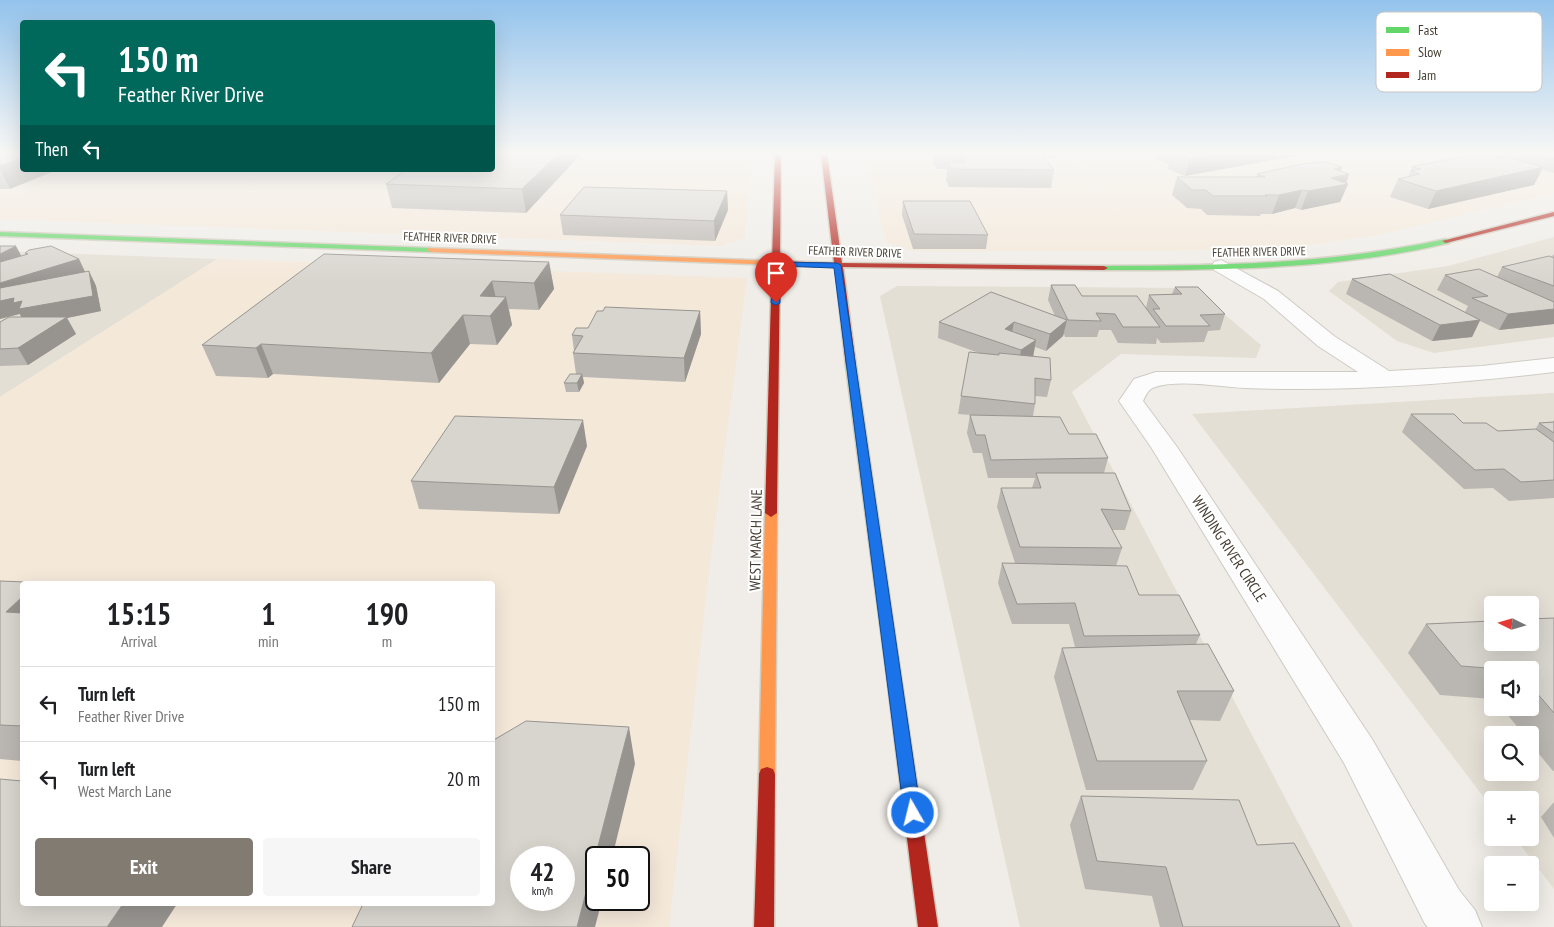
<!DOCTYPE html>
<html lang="en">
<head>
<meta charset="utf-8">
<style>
	body { margin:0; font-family:"PT Sans Narrow",sans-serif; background:#f6f6f6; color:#202124; height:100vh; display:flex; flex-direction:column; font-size:19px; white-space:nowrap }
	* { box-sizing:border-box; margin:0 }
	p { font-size:16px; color:#757577 }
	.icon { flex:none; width:28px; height:28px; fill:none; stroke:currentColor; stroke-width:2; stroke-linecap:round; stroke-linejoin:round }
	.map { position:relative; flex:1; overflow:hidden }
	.drawer { position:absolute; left:20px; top:581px; width:475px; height:325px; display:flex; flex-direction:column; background:#fff; border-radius:5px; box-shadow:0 5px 20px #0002 }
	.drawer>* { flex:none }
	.guide { position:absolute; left:20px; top:20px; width:475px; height:152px; border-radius:5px; box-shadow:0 5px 20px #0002; background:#00695c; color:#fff; overflow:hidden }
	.needle { width:32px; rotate:275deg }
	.buttons { position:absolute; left:1484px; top:596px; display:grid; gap:10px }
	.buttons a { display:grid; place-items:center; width:55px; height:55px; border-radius:5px; background:#fff; box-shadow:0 5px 20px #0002; font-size:25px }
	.speed { position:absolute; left:510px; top:846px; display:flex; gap:10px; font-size:25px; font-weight:700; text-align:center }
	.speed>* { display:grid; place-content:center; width:65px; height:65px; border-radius:50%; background:#fff; box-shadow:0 5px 20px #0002; line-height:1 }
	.speed small { font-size:12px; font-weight:400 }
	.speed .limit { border:2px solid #111; border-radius:8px; background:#fff; color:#111 }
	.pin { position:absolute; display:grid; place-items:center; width:42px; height:42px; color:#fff; margin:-51px -21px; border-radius:50% 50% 50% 0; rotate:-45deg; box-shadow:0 0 5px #0007 }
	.pin .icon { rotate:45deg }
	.me { position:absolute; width:55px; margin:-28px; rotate:352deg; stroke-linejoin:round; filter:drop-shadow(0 0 4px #0008) }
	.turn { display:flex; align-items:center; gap:18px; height:105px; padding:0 15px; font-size:22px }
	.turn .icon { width:65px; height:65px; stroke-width:2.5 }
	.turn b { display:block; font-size:35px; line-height:42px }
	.then { display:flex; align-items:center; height:48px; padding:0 15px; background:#0003; gap:10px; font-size:19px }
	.eta { display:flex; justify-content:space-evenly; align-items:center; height:85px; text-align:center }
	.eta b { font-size:30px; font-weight:700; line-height:35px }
	.action { display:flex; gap:10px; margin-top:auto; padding:10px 15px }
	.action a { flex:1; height:58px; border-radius:5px; background:#817b72; color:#fff; font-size:20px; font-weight:700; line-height:58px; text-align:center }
	.action a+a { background:#f6f6f6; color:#202124 }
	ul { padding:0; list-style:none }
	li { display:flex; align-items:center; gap:15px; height:75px; padding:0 15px; border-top:1px solid #e0e0e0 }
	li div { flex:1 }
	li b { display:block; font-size:19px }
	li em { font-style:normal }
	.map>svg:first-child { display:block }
	.residential { fill:#e4dfd4; fill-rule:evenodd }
	.commercial { fill:#f4e8d9; fill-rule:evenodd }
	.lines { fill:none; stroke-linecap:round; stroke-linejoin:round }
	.street-casing { stroke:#cecbc5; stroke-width:2 }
	.fast-casing { stroke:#d1ccbf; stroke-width:3 }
	.slow-casing { stroke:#d1ccbf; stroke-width:3 }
	.jam-casing { stroke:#d1ccbf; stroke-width:3 }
	.street { fill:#fdfcfc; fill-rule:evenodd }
	.fast { fill:#63d668; fill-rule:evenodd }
	.slow { fill:#ff974d; fill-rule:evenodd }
	.jam { fill:#b3261e; fill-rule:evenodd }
	.wall { fill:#bab6b1 }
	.shaded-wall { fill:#979490 }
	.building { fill:#d8d4ce; stroke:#979490; fill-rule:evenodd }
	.route { fill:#1a73e8; stroke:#114b97 }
	.labels { text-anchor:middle; stroke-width:4; stroke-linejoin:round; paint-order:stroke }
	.far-street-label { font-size:12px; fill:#453e33; stroke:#fff }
	.street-label { font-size:15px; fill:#453e33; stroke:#fff }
	.key { fill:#fff; stroke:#c7c5c2; stroke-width:1 }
	.key-label { font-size:14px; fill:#453e33 }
</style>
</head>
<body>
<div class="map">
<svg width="1554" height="927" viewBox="0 0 1554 927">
	<rect width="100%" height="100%" fill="#f0ede8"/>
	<g class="residential">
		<path d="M1554 237V337L1434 353 1397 341 1329 291 1338 282 1448 266Z"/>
		<path d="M0 251 217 259 0 397Z"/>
		<path d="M897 286 1193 288 1261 345 1256 358 1121 354 1072 392 1353 927H1020L880 296Z"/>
		<path d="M1554 393V889L1515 838H1530V800H1492V808L1192 414ZM1492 605H1530V642H1492ZM1492 670H1530V708H1492ZM1492 735H1530V772H1492Z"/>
	</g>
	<g class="commercial">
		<path d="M0 154 22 170H492L493 154H752L745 238 720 246 0 219Z"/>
		<path d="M863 154H1068L1122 216 1071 154H1554V193L1379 235 1286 248 1152 251H913L886 242Z"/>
		<path d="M217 259 747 278 710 562 669 927H0V397ZM22 584H492V904H22ZM521 858H564V900H521ZM596 858H639V900H596Z"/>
	</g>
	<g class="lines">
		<g class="street-casing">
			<path id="street" d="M1221 260 1278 291 1334 336 1389 371 1482 366 1554 358V372C1453 384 1348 392 1246 388 1220 387 1180 379 1155 387 1148 389 1146 395 1143 401L1177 447 1372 739 1459 890 1475 910 1482 927H1428L1425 924 1344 763 1151 447 1119 401 1134 379 1156 372H1358L1318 346 1264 299 1214 270 1212 266 1214 262Z"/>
		</g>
		<g class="fast-casing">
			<g id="fast">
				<path d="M0 232 431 248 435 250 431 252 0 236Z"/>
				<path d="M1446 239 1450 241 1449 243C1335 270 1220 270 1104 270L1100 268 1104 266C1220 266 1332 264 1446 239Z"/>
				<path d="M851 363 856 366 900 670 898 674 893 676 888 674 886 670 846 366Z"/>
			</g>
		</g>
		<g class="slow-casing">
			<g id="slow">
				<path d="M428 248 780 261 784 263 780 265 431 252 427 250Z"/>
				<path d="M771 509 777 513 775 774 773 779 767 781 761 779 759 774 765 513Z"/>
			</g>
		</g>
		<g class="jam-casing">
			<g id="jam">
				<path d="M775 154H781L780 261 834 263 821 154H827L842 263 1104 266 1108 268 1104 270 843 267 856 366 851 369 846 366 835 267 780 265 777 513 771 517 765 513Z"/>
				<path d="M1554 212V216L1446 243 1442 241Z"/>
				<path d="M893 664 898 666 900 670 938 927H918L886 670 888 666Z"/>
				<path d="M767 767 773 769 775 774 774 927H754L759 774 761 769Z"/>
			</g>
		</g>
		<use href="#street" class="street"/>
		<use href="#fast" class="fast"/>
		<use href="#slow" class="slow"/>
		<use href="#jam" class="jam"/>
	</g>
	<g class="wall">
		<path d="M0 154 10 189H0Z"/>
		<path d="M492 154H581L526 213 392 208 386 184Z"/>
		<path d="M934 154H1059L1058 158H1044L1054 170 1051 188 949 187 946 180 947 169H937L933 163Z"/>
		<path d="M1158 154H1305L1185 176 1168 169 1169 164 1156 159Z"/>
		<path d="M1482 154H1554V173L1542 170 1534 185 1428 209 1390 197 1398 179 1408 177 1412 167 1414 166 1496 158H1508L1510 155 1498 158Z"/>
		<path d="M1342 167 1341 171 1346 183 1348 184 1340 202 1301 210 1295 208 1272 214H1261L1260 216 1207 215 1201 209 1187 208 1172 195 1177 177H1256L1257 174Z"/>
		<path d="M727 191 728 210 715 241 563 235 560 215Z"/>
		<path d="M903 201 988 235 986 249H913L902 215Z"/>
		<path d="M25 253 79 259 85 272 89 271 96 286 101 311 67 318 76 334 28 365 0 366V322L21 317 20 314 22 256 26 255Z"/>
		<path d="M1554 254V324L1499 330 1480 321 1472 337 1432 341 1346 294 1352 279 1465 312 1468 306 1437 290 1445 275 1497 277 1502 267 1551 257Z"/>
		<path d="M549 262 554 289 539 310 509 309 512 325 497 345 470 344 439 383 273 374 268 378 216 376 202 345Z"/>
		<path d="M1051 285 1082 296 1146 308 1149 295 1172 294 1175 287 1225 314 1220 330 1208 331 1204 342 1161 343 1157 338 1156 344 1118 343 1111 330H1099L1097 337H1065L1064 334 1063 336 1046 351 1035 347 1033 357 1051 380 1047 397 1035 396V404L1033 416 1069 434 1108 458 1104 473 1131 511 1125 530H1112L1122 548 1116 566 1139 595 1200 635 1196 644 1234 691 1220 721 1190 720 1207 761 1193 790H1086L1054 677 1062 648 1075 647 1069 624H1012L998 583 1002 563H1015L997 507 1001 488H1032L1035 478H988L982 453H973L967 433 970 415H972L958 414 961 396 979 353 938 338 939 322 1055 316 1048 300Z"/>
		<path d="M700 311 701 334 685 382 583 377 584 383 579 392H566L564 383 576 374 573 353 574 351 572 335 588 328Z"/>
		<path d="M1411 414 1463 423 1498 431 1535 430 1539 423 1553 422 1554 420V498L1509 501 1493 488 1464 489 1402 432Z"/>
		<path d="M587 446 559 514 419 509 411 481Z"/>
		<path d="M0 581 26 582 28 584H22V761L0 759Z"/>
		<path d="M1554 618V771H1553L1530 743V735H1524L1502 708H1530V670H1492V699L1440 695 1408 653 1426 624Z"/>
		<path d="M1081 796 1257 845 1340 927H1160L1152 896 1085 889 1070 825Z"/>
		<path d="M1554 802V838L1541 817Z"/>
	</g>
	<g class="shaded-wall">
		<path d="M558 154H581L526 213 522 189Z"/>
		<path d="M1215 154H1305L1185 176 1190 158Z"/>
		<path d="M1500 154H1510V155L1498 158Z"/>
		<path d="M22 158V170H57L10 189 0 169V166Z"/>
		<path d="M1342 167 1339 177 1349 174 1346 184H1348L1340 202 1301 210 1308 191 1334 169Z"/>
		<path d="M1543 167 1534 185 1428 209 1436 191Z"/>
		<path d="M1302 190 1295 208 1272 214 1279 195Z"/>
		<path d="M727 191 728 210 715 241 714 221Z"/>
		<path d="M16 246 24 261 0 272V254Z"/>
		<path d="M79 259 86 274 89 271 96 286 101 311 67 318 76 334 28 365 18 348 22 319 20 314 0 319V283Z"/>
		<path d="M549 262 554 289 539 310 534 283Z"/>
		<path d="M492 281 498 307 506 297 512 325 497 345 490 316 480 296Z"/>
		<path d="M1554 309V324L1499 330 1508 314Z"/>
		<path d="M700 311 701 334 685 382 684 358Z"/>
		<path d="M463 315 470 344 439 383 431 353Z"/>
		<path d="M1067 320 1063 336 1046 351 1050 334Z"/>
		<path d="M1480 320 1472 337 1432 341 1440 325Z"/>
		<path d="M1014 322 1011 338 1005 329Z"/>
		<path d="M1036 340 1033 357 1018 367 1021 350Z"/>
		<path d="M261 344 273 374 268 378 256 348Z"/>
		<path d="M582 374 584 383 579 392 577 383Z"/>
		<path d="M583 420 587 446 559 514 554 487Z"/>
		<path d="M22 597V634L6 612Z"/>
		<path d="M629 727 635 764 612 858H596V900H602L595 927H577Z"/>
		<path d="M123 904H177L162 927H107Z"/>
	</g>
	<g class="building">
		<path d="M0 154H22V158L0 166Z"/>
		<path d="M492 154H558L522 189 386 184 406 170H492Z"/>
		<path d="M961 154H1041L1054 170 951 169 948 162H965Z"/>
		<path d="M1178 154H1215L1190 158Z"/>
		<path d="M1479 154 1496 158H1510L1543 167 1436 191 1398 179 1420 174 1411 171 1421 169 1412 167 1416 166H1414Z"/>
		<path d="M1534 154H1554V159Z"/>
		<path d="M1326 162 1342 167 1334 169 1349 174 1331 178 1348 184 1308 191 1302 190 1279 195H1265L1267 196H1213L1206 190H1192L1177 177H1265L1257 174 1302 164Z"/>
		<path d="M584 187 727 191 714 221 560 215Z"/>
		<path d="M903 201H970L988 235 914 234Z"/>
		<path d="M0 246H16L0 254Z"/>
		<path d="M51 246 79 259 0 283V262L28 254 25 253 29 250Z"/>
		<path d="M324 254 549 262 534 283 492 281 480 296 506 297 490 316 463 315 431 353 261 344 256 348 202 345Z"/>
		<path d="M1549 256 1554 258V286L1502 267Z"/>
		<path d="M1479 269 1554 302V309L1508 314 1472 298 1488 296 1445 275Z"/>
		<path d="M89 271 93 296 19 309 22 301 13 303 14 298 0 301V288Z"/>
		<path d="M1390 274 1480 320 1440 325 1352 279Z"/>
		<path d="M1051 285H1075L1082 296H1137L1160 327H1123L1115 314 1096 313 1101 321 1068 320Z"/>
		<path d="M1175 287H1198L1225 314 1200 315 1210 326H1166L1153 309H1160L1149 295 1182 294Z"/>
		<path d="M991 292 1067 320 1050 334 1014 322 1005 329 1036 340 1021 350 939 322Z"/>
		<path d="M605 307 700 311 684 358 573 353 583 336 572 335 576 328H588L597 311H603Z"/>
		<path d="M9 317H67L18 348 0 349V322Z"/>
		<path d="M969 352 999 355V353L1050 358 1051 380 1035 378V404L961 396Z"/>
		<path d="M570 374H582L577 383H564Z"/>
		<path d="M1411 414H1454L1463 423H1486L1498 431 1536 429 1554 442V480L1521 482 1504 469 1475 470Z"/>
		<path d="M970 415 1060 417 1069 434H1096L1108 458 991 460 985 435H976Z"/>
		<path d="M455 416 583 420 554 487 411 481Z"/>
		<path d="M1554 422V433L1539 423Z"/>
		<path d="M1036 473H1115L1131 511 1101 509 1122 548 1020 547 1001 488H1041Z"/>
		<path d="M1002 563 1127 566 1139 595H1179L1200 635 1084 636 1075 603 1017 604Z"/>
		<path d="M0 581 26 582 25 584H22V586L21 587H22V597L6 612 22 613V726L0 725Z"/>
		<path d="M1554 618V713L1530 685V670H1513L1461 666 1426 624 1492 621V642H1530V619Z"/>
		<path d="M1208 644 1234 691H1177L1207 761H1097L1062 648Z"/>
		<path d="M526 721 629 727 577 927H352L363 904H492V741ZM521 858H564V900H521Z"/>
		<path d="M0 779 22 781V904H123L107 927H0Z"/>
		<path d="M1081 796 1239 800 1257 845 1294 843 1340 927H1183L1166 867 1097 861Z"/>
	</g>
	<linearGradient id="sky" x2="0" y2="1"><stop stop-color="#93c3ec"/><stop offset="0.54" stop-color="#f8f7f5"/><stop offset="1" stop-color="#f8f7f5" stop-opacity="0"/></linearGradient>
	<rect width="1554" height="284" fill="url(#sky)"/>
	<path class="route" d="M774 262 837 263 841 265 921 813 919 818 913 821 906 818 904 813 834 268 780 266V303L776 305 771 303Z"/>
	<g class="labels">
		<g class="far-street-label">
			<text transform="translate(450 238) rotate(2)" y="4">FEATHER RIVER DRIVE</text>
			<text transform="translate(855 252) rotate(2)" y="4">FEATHER RIVER DRIVE</text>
			<text transform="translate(1259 252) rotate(-1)" y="4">FEATHER RIVER DRIVE</text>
		</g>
		<g class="street-label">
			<text transform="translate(756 540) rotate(-89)" y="5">WEST MARCH LANE</text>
			<text transform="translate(1229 549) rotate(57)" y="5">WINDING RIVER CIRCLE</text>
		</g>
	</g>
	<rect x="1376" y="12" width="166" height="80" rx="8" class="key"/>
	<rect x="1386" y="27" width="23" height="6" fill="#63d668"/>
	<rect x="1386" y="49" width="23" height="7" fill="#ff974d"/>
	<rect x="1386" y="72" width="23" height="6" fill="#b3261e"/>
	<g class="key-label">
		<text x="1418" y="35">Fast</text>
		<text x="1418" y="57">Slow</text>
		<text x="1418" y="80">Jam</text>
	</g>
</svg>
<div class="buttons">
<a><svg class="needle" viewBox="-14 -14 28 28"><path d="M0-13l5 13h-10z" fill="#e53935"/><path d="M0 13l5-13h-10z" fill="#757577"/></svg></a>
<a><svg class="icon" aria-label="sound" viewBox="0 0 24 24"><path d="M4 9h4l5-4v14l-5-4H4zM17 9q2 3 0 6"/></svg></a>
<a><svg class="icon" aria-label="search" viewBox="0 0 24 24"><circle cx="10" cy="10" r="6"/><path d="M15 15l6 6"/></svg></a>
<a>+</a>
<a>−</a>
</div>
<div class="speed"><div>42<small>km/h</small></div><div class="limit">50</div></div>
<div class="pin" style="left:776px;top:303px;background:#d93025"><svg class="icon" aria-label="arrive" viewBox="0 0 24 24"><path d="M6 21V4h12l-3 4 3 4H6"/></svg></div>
<svg class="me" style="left:913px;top:813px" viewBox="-20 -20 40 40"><circle r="17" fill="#1a73e8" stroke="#fff" stroke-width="3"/><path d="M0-11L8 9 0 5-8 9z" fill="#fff"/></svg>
<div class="guide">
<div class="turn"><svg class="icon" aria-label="left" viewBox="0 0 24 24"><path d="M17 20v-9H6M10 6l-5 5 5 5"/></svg><div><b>150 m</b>Feather River Drive</div></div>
<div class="then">Then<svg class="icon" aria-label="left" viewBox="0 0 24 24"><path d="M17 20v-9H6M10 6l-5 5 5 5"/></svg></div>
</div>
<section class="drawer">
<div class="eta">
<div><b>15:15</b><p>Arrival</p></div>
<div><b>1</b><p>min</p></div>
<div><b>190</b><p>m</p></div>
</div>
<ul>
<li><svg class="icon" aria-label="left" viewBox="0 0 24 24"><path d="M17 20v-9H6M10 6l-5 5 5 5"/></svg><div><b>Turn left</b><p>Feather River Drive</p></div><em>150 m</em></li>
<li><svg class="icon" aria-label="left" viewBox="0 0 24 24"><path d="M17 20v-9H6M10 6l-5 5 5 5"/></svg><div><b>Turn left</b><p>West March Lane</p></div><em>20 m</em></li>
</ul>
<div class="action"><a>Exit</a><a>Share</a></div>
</section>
</div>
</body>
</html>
